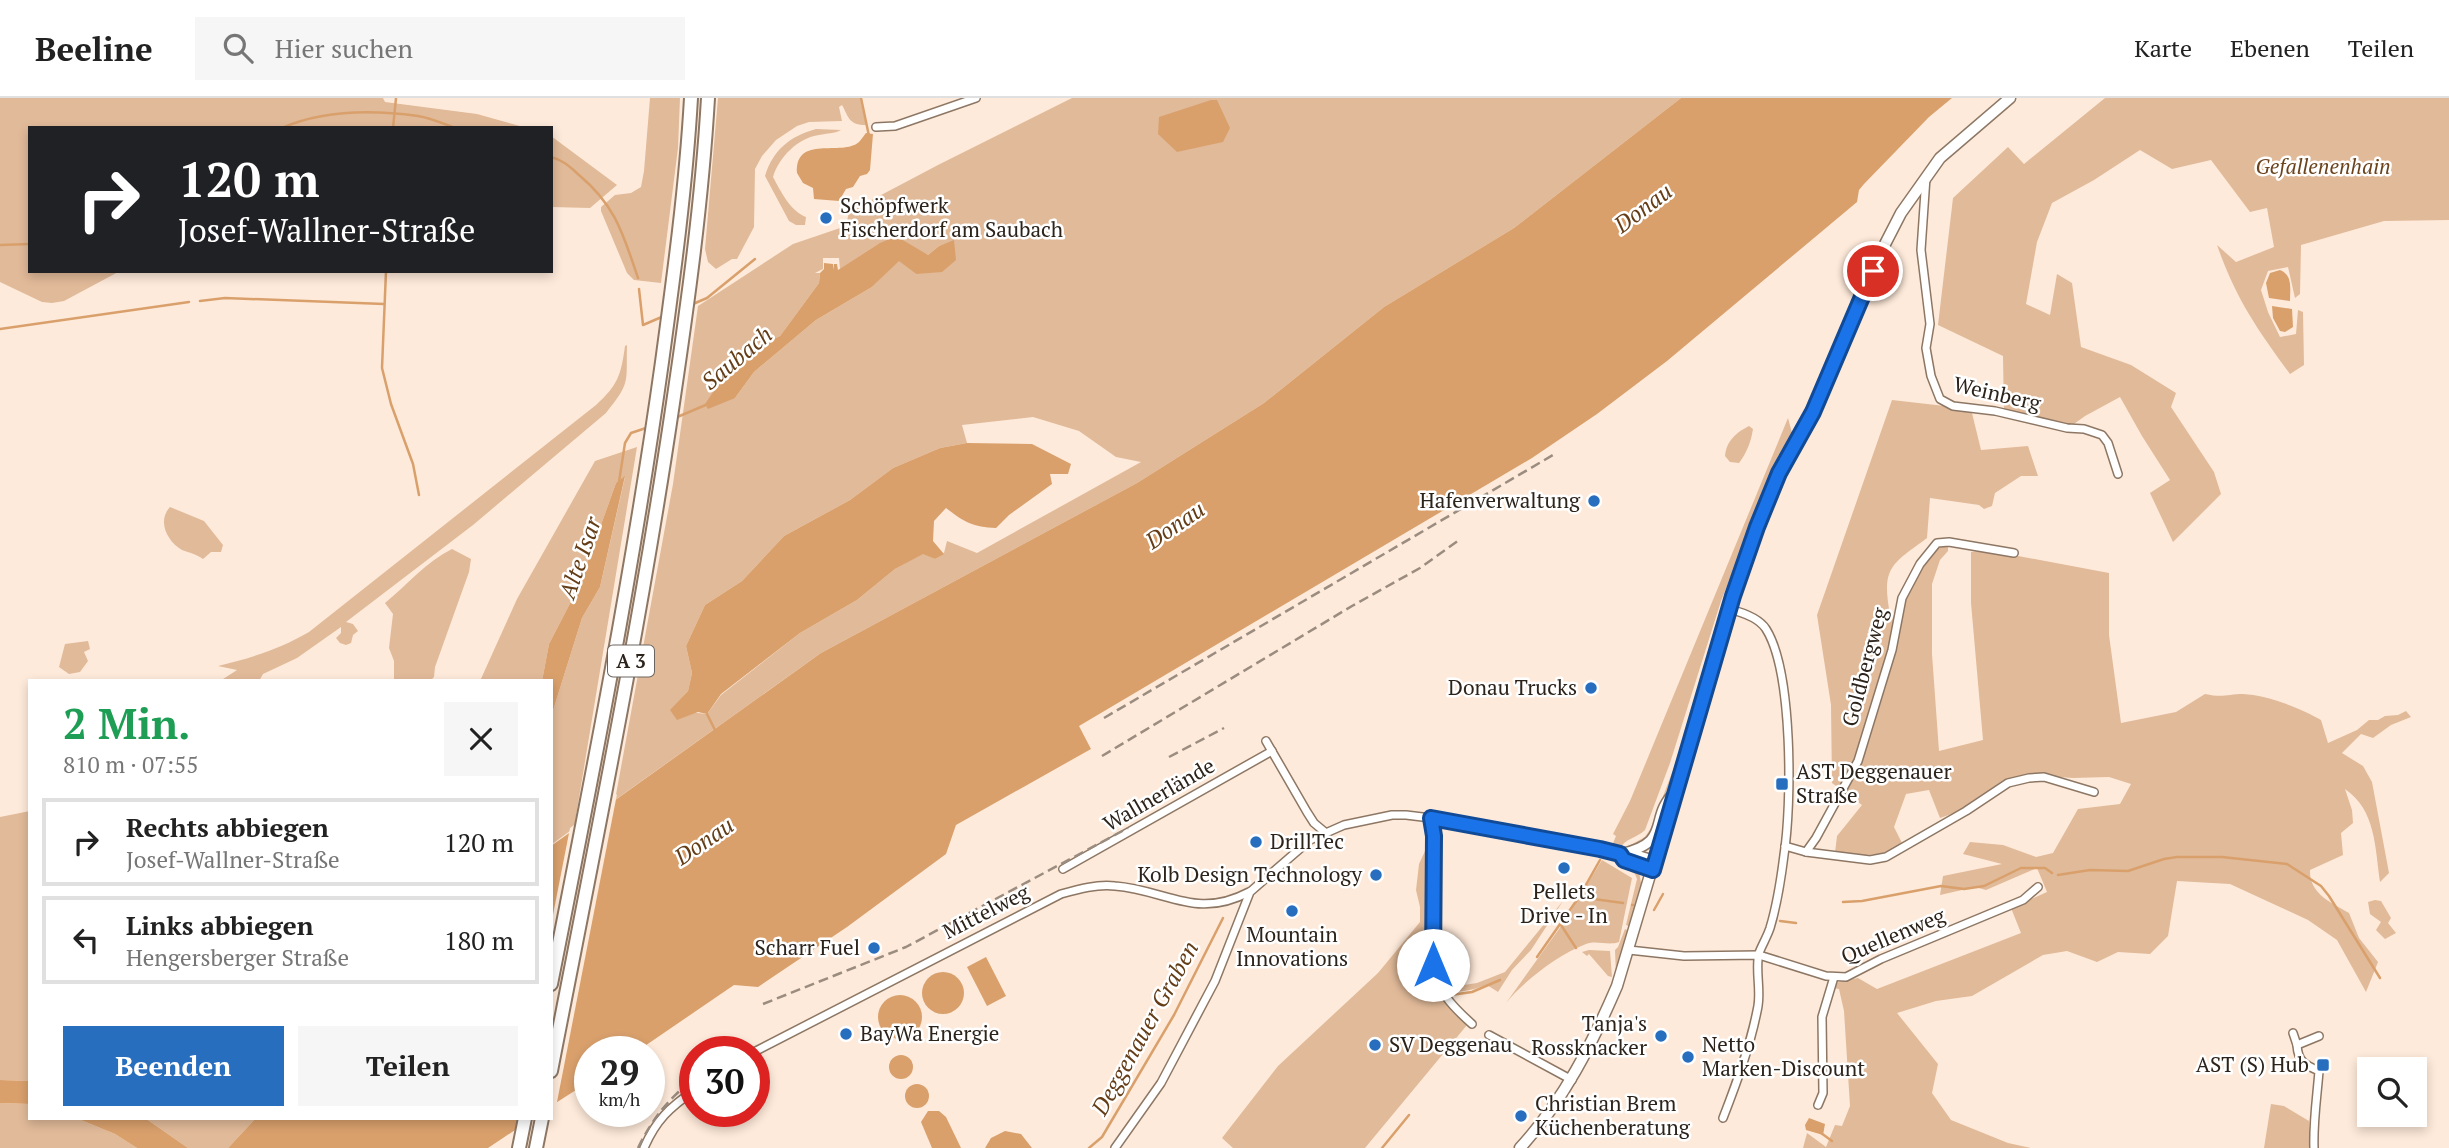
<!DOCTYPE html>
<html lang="de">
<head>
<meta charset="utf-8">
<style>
	body { margin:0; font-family:"PT Serif",serif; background:#f6f6f6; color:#222; height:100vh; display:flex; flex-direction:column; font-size:26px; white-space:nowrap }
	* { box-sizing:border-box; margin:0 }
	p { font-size:23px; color:#767676 }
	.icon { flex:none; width:38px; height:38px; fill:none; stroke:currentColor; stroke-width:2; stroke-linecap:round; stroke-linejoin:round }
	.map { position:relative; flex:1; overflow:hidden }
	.side { position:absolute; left:28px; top:581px; width:525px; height:441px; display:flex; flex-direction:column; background:#fff; border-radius:0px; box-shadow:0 4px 10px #0003 }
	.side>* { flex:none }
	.guide { position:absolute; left:28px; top:28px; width:525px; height:147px; border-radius:0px; box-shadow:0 4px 10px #0003; background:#202124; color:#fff; overflow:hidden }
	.tools { position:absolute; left:2357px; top:959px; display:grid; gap:14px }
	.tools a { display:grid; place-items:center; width:70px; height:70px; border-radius:0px; background:#fff; box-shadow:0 4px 10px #0003; font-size:35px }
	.speed { position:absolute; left:574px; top:938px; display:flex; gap:14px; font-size:35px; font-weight:700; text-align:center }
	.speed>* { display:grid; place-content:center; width:91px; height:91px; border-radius:50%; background:#fff; box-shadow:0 4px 10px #0003; line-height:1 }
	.speed small { font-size:18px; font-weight:400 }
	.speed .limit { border:10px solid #d22; background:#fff; color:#111 }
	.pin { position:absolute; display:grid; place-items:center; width:60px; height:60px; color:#fff; margin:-30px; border:4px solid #fff; border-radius:50%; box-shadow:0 2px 7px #0007 }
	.me { position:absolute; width:77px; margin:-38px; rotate:0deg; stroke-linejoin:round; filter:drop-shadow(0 0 5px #0008) }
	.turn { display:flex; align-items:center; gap:24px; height:147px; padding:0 35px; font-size:32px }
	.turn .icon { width:91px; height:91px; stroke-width:2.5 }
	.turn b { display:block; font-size:49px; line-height:60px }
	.round { display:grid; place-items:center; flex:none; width:74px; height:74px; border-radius:0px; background:#f6f6f6 }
	.head { display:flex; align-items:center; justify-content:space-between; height:119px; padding:0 35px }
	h1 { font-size:42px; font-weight:700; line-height:52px; color:#1e9e55 }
	.button { display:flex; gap:14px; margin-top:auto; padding:14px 35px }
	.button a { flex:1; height:80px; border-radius:0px; background:#286ebf; color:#fff; font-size:28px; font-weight:700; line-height:80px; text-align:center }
	.button a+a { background:#f6f6f6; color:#222 }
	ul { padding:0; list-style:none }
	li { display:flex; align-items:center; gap:21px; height:88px; margin:0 14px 10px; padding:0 21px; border:4px solid #e0e0e0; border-radius:0px }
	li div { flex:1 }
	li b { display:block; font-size:26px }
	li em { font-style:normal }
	header { display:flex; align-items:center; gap:42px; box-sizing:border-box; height:98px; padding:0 35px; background:#fff; border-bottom:2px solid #e0e0e0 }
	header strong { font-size:33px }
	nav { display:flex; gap:38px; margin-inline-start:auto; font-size:24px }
	.search { width:490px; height:63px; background:#f6f6f6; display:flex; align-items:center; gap:18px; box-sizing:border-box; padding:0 24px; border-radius:0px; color:#767676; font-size:26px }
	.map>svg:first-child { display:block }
	.green { fill:#e1ba99; fill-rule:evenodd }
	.water { fill:#d9a06c }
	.pier { fill:#feeada }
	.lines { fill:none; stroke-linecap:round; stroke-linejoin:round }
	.stream { stroke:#d9a06c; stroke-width:2.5 }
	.minor-casing { stroke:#8d7764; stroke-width:10 }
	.tertiary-casing { stroke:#8d7764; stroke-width:12 }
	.secondary-casing { stroke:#8d7764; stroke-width:13 }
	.motorway-casing { stroke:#8d7764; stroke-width:16 }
	.minor { stroke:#fff; stroke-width:7 }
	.tertiary { stroke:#fff; stroke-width:9 }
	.secondary { stroke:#fff; stroke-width:10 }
	.motorway { stroke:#fff; stroke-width:12 }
	.rail { stroke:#9b8c80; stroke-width:2.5; stroke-dasharray:10 5; stroke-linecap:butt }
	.route-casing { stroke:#114b97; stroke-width:18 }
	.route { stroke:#1a73e8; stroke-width:12 }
	.poi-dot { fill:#286ebf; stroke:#fff; stroke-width:2.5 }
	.labels { text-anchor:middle; stroke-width:5; stroke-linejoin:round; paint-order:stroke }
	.shield { fill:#fff; stroke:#6b655f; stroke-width:2 }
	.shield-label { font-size:19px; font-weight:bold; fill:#2c231b }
	.park-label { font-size:21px; font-style:italic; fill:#6a431d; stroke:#fff }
	.poi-label { font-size:21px; fill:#2c231b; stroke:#fff; text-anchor:start }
	.street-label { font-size:21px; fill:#2c231b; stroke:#fff }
	.water-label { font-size:23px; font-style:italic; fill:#643d17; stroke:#fff }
</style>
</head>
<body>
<header>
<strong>Beeline</strong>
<div class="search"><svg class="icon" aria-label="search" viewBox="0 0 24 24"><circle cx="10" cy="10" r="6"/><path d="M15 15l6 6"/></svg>Hier suchen</div>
<nav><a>Karte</a><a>Ebenen</a><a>Teilen</a></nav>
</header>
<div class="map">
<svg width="2449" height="1050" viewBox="0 0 2449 1050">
	<rect width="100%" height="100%" fill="#feeada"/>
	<g class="green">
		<path d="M0 0H383L385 4 477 16 527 30H30V173H120L64 203 52 205 42 204 0 184Z"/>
		<path d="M650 0H680L678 50 661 185 634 182 627 175 601 113V109L615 97 631 95 641 89 644 73Z"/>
		<path d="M718 0H860L866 27C849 27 849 20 842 7L839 9 842 23 809 24 797 28 776 42 762 58 755 71 754 129 737 161H732L716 171 708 164 705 151Z"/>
		<path d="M1072 0H1681L1514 130 1384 209 1264 305 1137 385 821 555 615 702 673 386 698 208 793 146 846 128 849 114 938 67ZM954 143 916 176 899 162 872 189 816 222 754 274 735 300 738 258 780 238 819 185 820 175H815L823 171V160H839L840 171 878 146 928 157 939 148ZM1033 319 1079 333 1116 359 1141 364 977 455 947 443 944 455 935 461 923 455 895 471 857 502 800 535 721 597 707 616 671 612 688 593 692 575 686 548 705 507 742 483 784 438 850 402 893 370 940 350 967 345 962 327Z"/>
		<path d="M2105 0H2449V122L2384 123 2301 147 2300 196 2295 200 2288 169 2268 173 2261 192 2268 214 2280 239 2296 236 2298 212 2303 214 2304 267 2290 276C2257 231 2236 201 2217 147L2236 164 2274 149 2267 110 2250 114 2211 62 2172 71 2140 52 2094 82 2052 105 2037 144 2026 206 2050 217 2057 176 2072 185 2081 249 2131 267 2176 295 2171 309 2214 374 2221 396 2173 444 2150 395 2170 382 2142 338 2120 299 2085 318 2067 331 2004 316 2003 258 1938 227 1953 100 2008 49 2024 66Z"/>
		<path d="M816 31 841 32C834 36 827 35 819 37 798 40 779 59 773 79 780 92 790 113 806 119L805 127H796L789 123 765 78C773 52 790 38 816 31Z"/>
		<path d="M551 38 617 87 590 110 551 109Z"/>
		<path d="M627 247C626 285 631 284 606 315L473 427 346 524 353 526 358 533 353 537 351 545 346 547 340 545 336 540 341 535V529L297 560 263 576 259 583H220L237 572 218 568C251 560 280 551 309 534L596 307C618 287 621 277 625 248Z"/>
		<path d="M1892 302 1971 311 1981 352 2028 348 2038 378H2021L1995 395 1992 408 1984 411 1979 407 1930 400 1927 440C1892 466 1881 469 1890 516L1898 519C1905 491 1919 468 1938 446L1948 445V453L1940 462 1932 486V556L1939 653 1983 642 1971 505V454L1986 452 2109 475V537L2121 625 2176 614 2205 596C2223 600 2228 596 2243 596 2266 597 2301 610 2321 622L2328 645 2357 632 2369 622H2378L2385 618 2398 617 2406 613 2411 619 2391 627 2373 640 2361 636 2342 655 2363 668 2372 684 2389 775 2380 784C2375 750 2376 712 2345 691L2352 712 2353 725 2341 735 2343 757 2310 772C2309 796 2332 805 2349 815L2359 840 2378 864 2366 894 2337 842 2308 822 2230 786 2177 783 2168 838 2150 856 2118 854 2097 864 2067 853 2043 857 1972 898 1936 903 1897 915 1938 966 1932 995 1951 1022 2008 1045 2031 1050H1803L1807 1035 1826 1049 1835 1027 1842 1028 1850 1008 1844 913 1839 891 1833 890 1835 885 1858 880 1877 891 2021 835 2011 810 2047 794 2037 770 1986 792 1975 789 1940 797 1943 778 2002 766 1963 756 1970 744 2003 747 2036 759 2053 755 2078 711 2120 706 2131 686 2109 679 2073 680 2031 677 2007 681 1963 712 1940 720 1929 692 1906 696 1894 729 1902 745C1883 761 1859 757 1835 755L1837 738 1862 707 1832 685 1831 607 1817 517Z"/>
		<path d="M1788 320 1792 335 1767 387 1721 503 1670 665 1645 732C1637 740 1625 740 1620 751L1611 750 1616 738 1613 736 1630 703Z"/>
		<path d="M1749 328 1753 331C1751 344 1747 354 1739 365L1730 364 1725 358C1726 343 1737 334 1749 328Z"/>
		<path d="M637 349 574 730 551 747V619L582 520 600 489 625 379 616 385 579 488 549 546 542 583H480L517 501 595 363Z"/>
		<path d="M170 409 204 423 223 447 221 454H211L203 461C196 456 190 455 182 452 167 443 157 423 170 409Z"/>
		<path d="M452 451 471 461 469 474 435 569 434 579 430 583H394V563L389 550 393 516 385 505C408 486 426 464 452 451Z"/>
		<path d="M1730 496 1700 603 1652 736 1640 747 1625 750 1645 739 1651 730 1681 651Z"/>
		<path d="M88 543 90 551 84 554 88 563 80 574 69 576 59 569 65 546Z"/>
		<path d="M30 713V983L0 982V719Z"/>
		<path d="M1425 753 1431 756C1432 766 1428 777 1431 787L1428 793 1431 803 1428 808 1430 814 1428 820H1439C1432 871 1425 890 1467 927L1365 1050H1233L1222 1040 1278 968 1378 875 1420 824V809L1416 792 1419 766Z"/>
		<path d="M1602 762 1632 780 1619 844C1608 848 1597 842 1586 846 1559 856 1524 883 1506 905L1564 824Z"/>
		<path d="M1623 767 1639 774 1642 790 1631 829 1626 827 1637 781 1635 776 1622 769Z"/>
		<path d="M2375 802 2381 803 2391 820 2388 825 2396 835 2385 841 2376 832 2381 824 2370 816 2368 804Z"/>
		<path d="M1563 803 1531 852 1512 872 1498 894 1487 887C1473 891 1457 898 1444 889L1446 884 1451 889 1477 885 1505 874Z"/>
		<path d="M1625 831 1629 833 1616 877 1615 852 1618 849Z"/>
		<path d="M1589 852 1610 853 1612 879 1608 878 1589 856 1587 858 1582 854Z"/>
		<path d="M0 1005 30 1006V1020H76L115 1036 137 1050H0Z"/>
		<path d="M2271 1006 2284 1008 2309 1023 2310 1050H2264Z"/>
		<path d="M145 1020H256L228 1050H188Z"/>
	</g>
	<g class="water">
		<path d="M1681 0H1952L1929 19 1864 86 1859 92 1857 104 1667 263 1597 316 1532 360 1079 628 1091 651 956 727 946 756 847 829 758 889 734 887 636 954H590V983L551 1008V748L821 555 1137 385 1264 305 1384 209 1514 130Z"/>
		<path d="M1211 2H1217L1230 30 1223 44 1177 54 1158 36 1159 19Z"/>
		<path d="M866 35 873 36 870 72 867 76 860 78 853 89 846 91 839 103 814 101 813 90 803 85 797 75C795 36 842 59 859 44 860 43 866 35 866 35Z"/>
		<path d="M896 138 928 157 939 148 954 142 956 162 942 174 916 176 899 163 872 189 816 222 754 274 735 300 708 311 705 306 738 257 780 238 819 185 820 175 824 171V165L833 166V172L834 166H837L838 172 878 146Z"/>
		<path d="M2280 172C2293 177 2290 191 2290 203L2269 200 2266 185 2270 175Z"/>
		<path d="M2272 208 2292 211 2293 229 2285 234 2280 233 2273 220Z"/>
		<path d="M967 345 1032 346 1071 366 1068 376H1050L1052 386 1009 417 996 430C973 429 964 424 946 410L934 423 933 443 944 456 935 461 923 456 895 471 857 502 800 535 721 596 707 616 698 614 677 622 670 612 688 593 692 575 686 548 705 507 742 483 784 438 850 402 893 370 940 350Z"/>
		<path d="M625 378 600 489 582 520 551 619V583H542L549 546 579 488 616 385Z"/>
		<path d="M986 859 1006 898 987 908 967 869Z"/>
		<circle cx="943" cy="895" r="21"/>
		<circle cx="900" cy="919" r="22"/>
		<circle cx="901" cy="969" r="12"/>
		<path d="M0 982 30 983V1006L0 1005Z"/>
		<circle cx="917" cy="998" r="12"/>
		<path d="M928 1013H939L946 1019 961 1050H932L921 1024Z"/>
		<path d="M76 1020H145L188 1050H137L115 1036Z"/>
		<path d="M256 1020H533L488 1050H228Z"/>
		<path d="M1809 1020 1825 1026 1823 1037 1806 1032 1805 1027Z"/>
		<path d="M1005 1033 1021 1036 1032 1050H985L991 1040Z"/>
	</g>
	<path class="pier" d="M617 696 556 1009 551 1011V827L570 730Z"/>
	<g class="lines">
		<g class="stream">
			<path d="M861 0 869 38"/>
			<path d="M282 30C323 12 374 12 418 18 431 20 444 26 455 30"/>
			<path d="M393 30 396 0"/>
			<path d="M551 59C563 62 570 69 579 77 616 108 623 136 638 180"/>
			<path d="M0 147 30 146"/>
			<path d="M386 173 382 270 391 306 413 366 419 397"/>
			<path d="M639 191 643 227 664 218"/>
			<path d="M200 203 225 200 384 206"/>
			<path d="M693 206 707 200 755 161"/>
			<path d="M0 231 189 204"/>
			<path d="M675 320 708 306"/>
			<path d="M619 384 625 345 631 335 649 329"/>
			<path d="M707 616 715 632"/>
			<path d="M1429 751 1430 772"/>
			<path d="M2058 777 2090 772 2128 773 2164 761 2177 759H2222L2287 766 2321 788 2329 798 2380 880"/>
			<path d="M1579 799 1623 805"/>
			<path d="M1843 804 1862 803 1941 788 1964 791 1984 788 2021 770H2045L2052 775"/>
			<path d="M1632 807H1633"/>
			<path d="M1654 812 1663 796"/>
			<path d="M1780 823 1796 825"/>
			<path d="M1561 827 1576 850"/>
			<path d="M1537 859 1579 799 1600 762"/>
			<path d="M1451 897 1472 894 1500 882"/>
			<path d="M1821 1035 1832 1043"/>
			<path d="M1089 1050 1102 1039 1174 917 1223 820"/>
			<path d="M1382 1050 1409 1017"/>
		</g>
		<g class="minor-casing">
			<g id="minor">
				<path d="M876 29 895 28 976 0"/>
				<path d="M1926 79 1921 152 1930 226 1926 250 1931 278 1940 301 1953 308 1995 313 2067 330 2084 331 2102 337 2108 345 2118 376"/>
				<path d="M1266 643 1307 714 1314 725 1326 735"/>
				<path d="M1431 720 1434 738 1433 867C1438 894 1452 908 1472 926"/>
				<path d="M1785 748 1806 754 1816 740 1858 663 1892 552 1902 500 1920 466 1937 445 1949 444 2014 455"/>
				<path d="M1806 754 1870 762 1886 759 1966 713 2008 685 2029 680 2044 679 2094 694"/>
				<path d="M1620 756 1624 762 1653 772"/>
				<path d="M1063 771 1272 653"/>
				<path d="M1629 852 1684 858 1759 857 1826 878 1846 879 1881 861 2023 802 2038 789"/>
				<path d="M2293 935 2297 947 2319 938"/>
				<path d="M1489 937 1572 982"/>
				<path d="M2297 947C2298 964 2305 967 2319 973 2317 999 2313 1024 2314 1050"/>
				<path d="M754 954 1061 796C1079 791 1097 786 1115 788 1167 792 1196 822 1249 794"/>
				<path d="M1818 1007 1823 995 1822 919 1834 879"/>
				<path d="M1723 1020C1737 984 1751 946 1758 908 1761 891 1755 871 1759 855 1762 847 1767 839 1770 830 1777 807 1781 781 1784 757 1792 706 1793 574 1766 531 1759 520 1741 514 1729 511"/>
				<path d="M644 1050C656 1022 670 1009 695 992"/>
				<path d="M1115 1050 1161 985 1215 883 1250 794 1310 742 1344 727 1392 717H1406L1439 721 1620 756 1640 757 1656 762"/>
			</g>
		</g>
		<g class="tertiary-casing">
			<path id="tertiary" d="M1620 756C1675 744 1646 720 1676 693"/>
		</g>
		<g class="secondary-casing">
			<path id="secondary" d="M1520 1050C1564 1002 1592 946 1617 888L1733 498 1757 429 1779 375 1806 329 1882 152 1901 115 1940 60 2010 0"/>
		</g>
		<g class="motorway-casing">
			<g id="motorway">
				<path d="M551 886C592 679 633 472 662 264 674 176 686 88 691 0"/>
				<path d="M551 973C594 751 640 529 673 305 688 204 702 103 708 0"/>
				<path d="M519 1050 525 1020"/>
				<path d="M536 1050 542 1020"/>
			</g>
		</g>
		<use href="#minor" class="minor"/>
		<use href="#tertiary" class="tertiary"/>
		<use href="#secondary" class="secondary"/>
		<use href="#motorway" class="motorway"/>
		<g class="rail">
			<path d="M1104 620 1553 357"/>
			<path d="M1102 658 1352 508 1420 470 1459 442"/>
			<path d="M1169 659 1224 630"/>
			<path d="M763 906 906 849 1128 730"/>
			<path d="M638 1050C652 1021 669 1000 695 980"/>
		</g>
	</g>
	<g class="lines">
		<g class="route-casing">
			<path id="route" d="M1433 867 1434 738 1431 720 1600 751 1620 756 1624 762 1653 772 1733 498 1757 429 1779 375 1813 314 1873 173"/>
		</g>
		<use href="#route" class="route"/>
	</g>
	<g class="poi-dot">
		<circle cx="826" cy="120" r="7"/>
		<circle cx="1594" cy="403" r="7"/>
		<circle cx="1591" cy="590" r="7"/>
		<rect x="1775" y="679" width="14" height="14" rx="3.5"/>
		<circle cx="1256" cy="744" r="7"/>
		<circle cx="1564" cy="770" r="7"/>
		<circle cx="1376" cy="777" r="7"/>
		<circle cx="1292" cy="813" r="7"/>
		<circle cx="874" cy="850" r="7"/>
		<circle cx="846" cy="936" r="7"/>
		<circle cx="1661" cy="938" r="7"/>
		<circle cx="1375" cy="947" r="7"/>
		<circle cx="1688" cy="959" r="7"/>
		<rect x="2316" y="960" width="14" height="14" rx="3.5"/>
		<circle cx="1521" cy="1018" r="7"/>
	</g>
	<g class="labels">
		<rect class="shield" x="608" y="547.5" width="46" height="31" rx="5"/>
		<g class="shield-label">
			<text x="631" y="570">A 3</text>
		</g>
		<g class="park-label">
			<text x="2323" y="76">Gefallenenhain</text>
		</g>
		<g class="poi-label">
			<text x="840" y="115">Schöpfwerk<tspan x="840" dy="24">Fischerdorf am Saubach</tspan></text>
			<text x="1580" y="410" text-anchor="end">Hafenverwaltung</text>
			<text x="1577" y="597" text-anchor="end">Donau Trucks</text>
			<text x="1796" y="681">AST Deggenauer<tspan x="1796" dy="24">Straße</tspan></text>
			<text x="1270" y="751">DrillTec</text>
			<text x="1362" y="784" text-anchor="end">Kolb Design Technology</text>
			<text x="1564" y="801" text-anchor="middle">Pellets<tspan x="1564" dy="24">Drive - In</tspan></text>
			<text x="1292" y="844" text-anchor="middle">Mountain<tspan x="1292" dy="24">Innovations</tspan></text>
			<text x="860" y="857" text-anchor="end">Scharr Fuel</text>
			<text x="1647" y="933" text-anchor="end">Tanja's<tspan x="1647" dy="24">Rossknacker</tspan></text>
			<text x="860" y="943">BayWa Energie</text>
			<text x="1389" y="954">SV Deggenau</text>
			<text x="1702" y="954">Netto<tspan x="1702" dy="24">Marken-Discount</tspan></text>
			<text x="2309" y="974" text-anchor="end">AST (S) Hub</text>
			<text x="1535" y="1013">Christian Brem<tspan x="1535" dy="24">Küchenberatung</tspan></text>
		</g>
		<g class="street-label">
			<text transform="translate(1997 296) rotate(13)" y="7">Weinberg</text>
			<text transform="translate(1865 569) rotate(-75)" y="7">Goldbergweg</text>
			<text transform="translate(1159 697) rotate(-30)" y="7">Wallnerlände</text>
			<text transform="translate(986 814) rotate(-27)" y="7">Mittelweg</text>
			<text transform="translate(1893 838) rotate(-23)" y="7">Quellenweg</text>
		</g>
		<g class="water-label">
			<text transform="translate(1643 110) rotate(-37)" y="8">Donau</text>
			<text transform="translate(737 260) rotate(-40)" y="8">Saubach</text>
			<text transform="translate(1175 427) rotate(-34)" y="8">Donau</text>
			<text transform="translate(580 460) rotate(-71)" y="8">Alte Isar</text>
			<text transform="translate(704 743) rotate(-34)" y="8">Donau</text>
			<text transform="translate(1145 930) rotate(-61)" y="8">Deggenauer Graben</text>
		</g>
	</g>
</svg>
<div class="tools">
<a><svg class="icon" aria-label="search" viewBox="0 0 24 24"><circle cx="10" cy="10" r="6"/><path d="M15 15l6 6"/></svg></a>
</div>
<div class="speed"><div>29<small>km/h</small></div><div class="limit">30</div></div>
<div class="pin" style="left:1873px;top:173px;background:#d93025"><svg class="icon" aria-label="arrive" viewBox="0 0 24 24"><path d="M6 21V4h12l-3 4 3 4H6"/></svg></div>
<svg class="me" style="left:1433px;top:867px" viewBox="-20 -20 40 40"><circle r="19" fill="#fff"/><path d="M0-13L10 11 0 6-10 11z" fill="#1a73e8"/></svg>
<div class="guide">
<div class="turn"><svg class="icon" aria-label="right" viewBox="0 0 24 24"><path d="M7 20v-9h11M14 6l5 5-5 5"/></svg><div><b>120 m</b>Josef-Wallner-Straße</div></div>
</div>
<section class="side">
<div class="head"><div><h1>2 Min.</h1><p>810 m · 07:55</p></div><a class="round"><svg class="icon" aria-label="close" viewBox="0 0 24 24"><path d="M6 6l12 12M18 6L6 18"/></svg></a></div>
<ul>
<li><svg class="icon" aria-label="right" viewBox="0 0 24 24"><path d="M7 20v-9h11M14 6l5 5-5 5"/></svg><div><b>Rechts abbiegen</b><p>Josef-Wallner-Straße</p></div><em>120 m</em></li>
<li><svg class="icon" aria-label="left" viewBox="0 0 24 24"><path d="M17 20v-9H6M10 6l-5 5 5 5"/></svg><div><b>Links abbiegen</b><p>Hengersberger Straße</p></div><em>180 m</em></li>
</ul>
<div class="button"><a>Beenden</a><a>Teilen</a></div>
</section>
</div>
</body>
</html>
